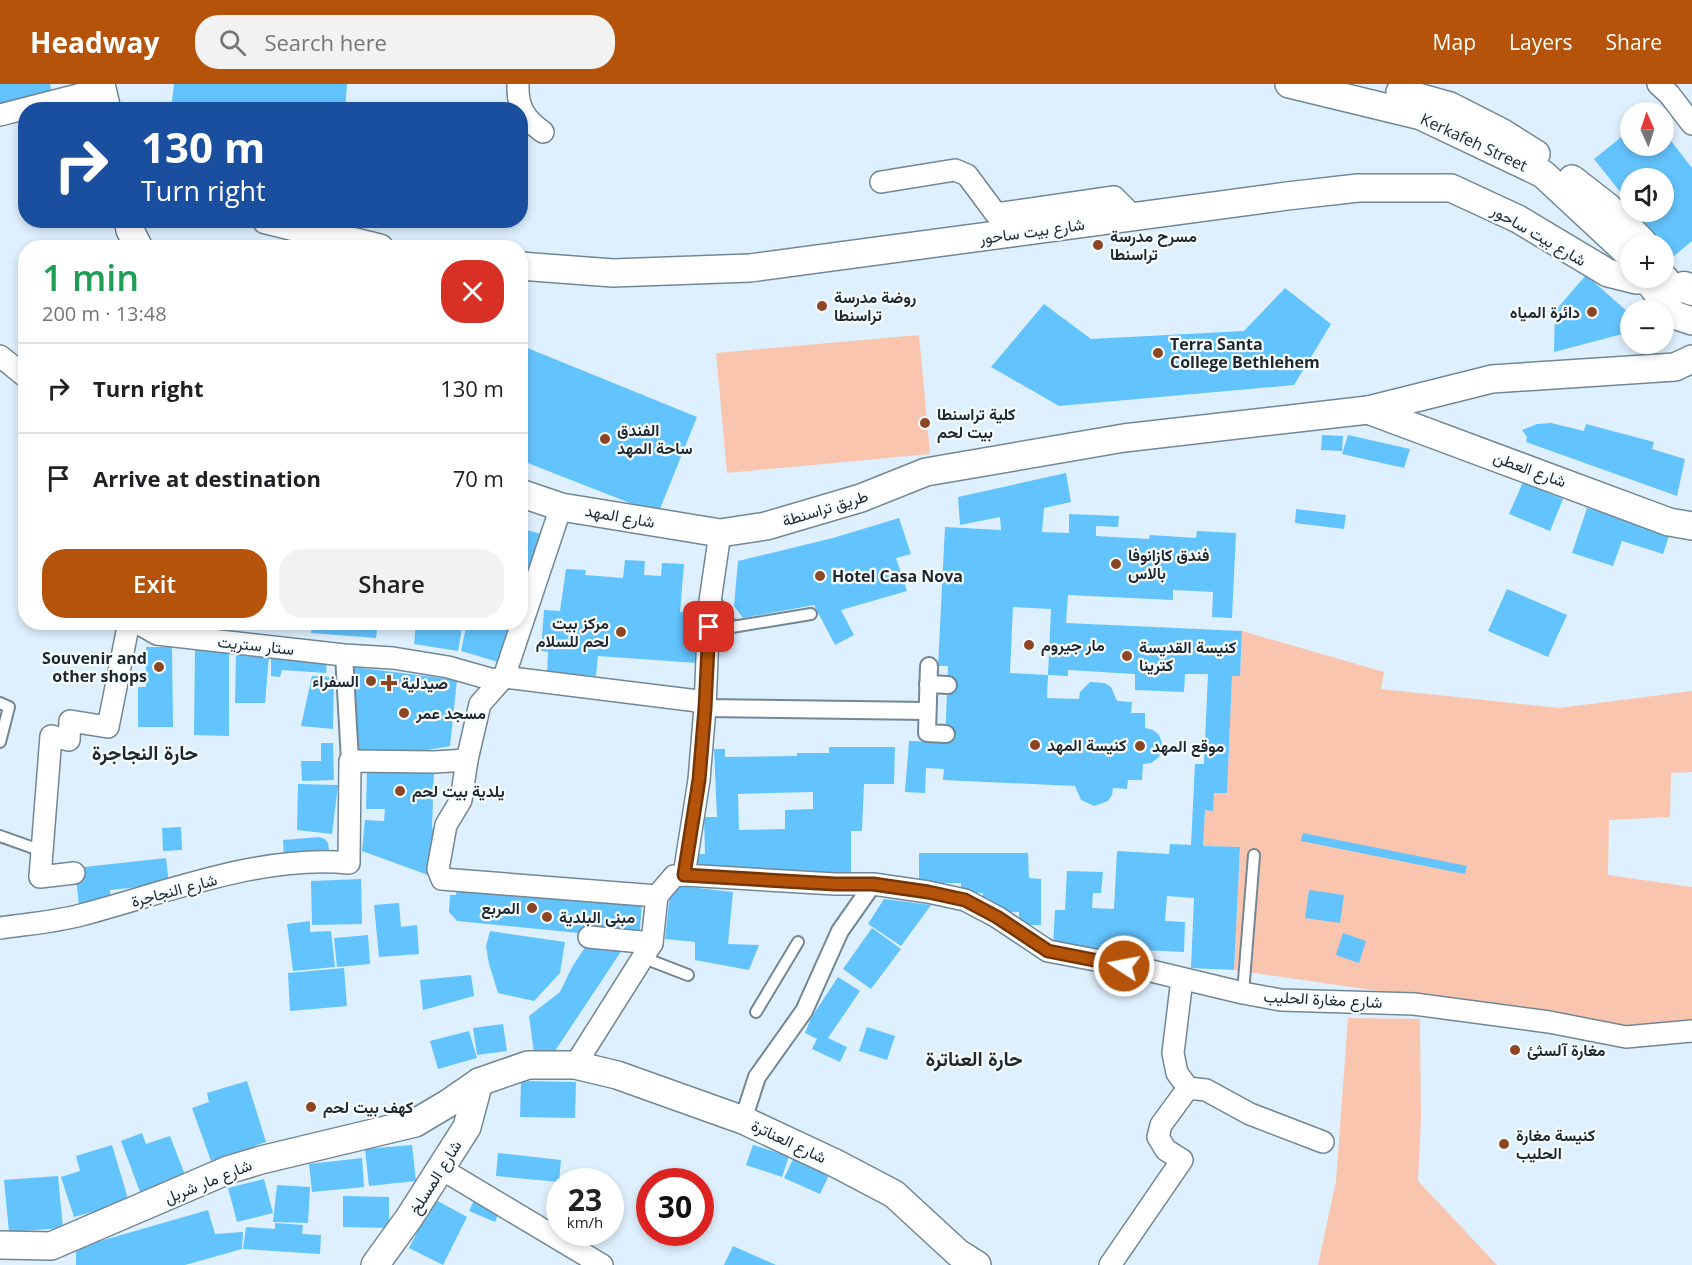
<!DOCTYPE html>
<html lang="en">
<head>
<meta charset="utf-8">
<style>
	body { margin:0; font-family:"Open Sans",Vazirmatn,sans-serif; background:#f2f2f2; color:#202124; height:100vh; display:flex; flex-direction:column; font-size:22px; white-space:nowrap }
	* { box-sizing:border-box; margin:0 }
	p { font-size:20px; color:#757577 }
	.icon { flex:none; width:33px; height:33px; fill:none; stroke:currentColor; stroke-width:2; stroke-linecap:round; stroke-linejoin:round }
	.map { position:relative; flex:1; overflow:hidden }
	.sheet { position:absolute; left:18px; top:156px; width:510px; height:390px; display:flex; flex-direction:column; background:#fff; border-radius:24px; box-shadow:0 3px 9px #0003 }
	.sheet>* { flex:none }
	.top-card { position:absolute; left:18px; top:18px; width:510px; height:126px; border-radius:24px; box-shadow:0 3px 9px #0003; background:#1a4fa0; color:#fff; overflow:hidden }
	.needle { width:39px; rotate:357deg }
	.controls { position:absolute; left:1620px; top:18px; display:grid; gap:12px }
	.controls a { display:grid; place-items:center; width:54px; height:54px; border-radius:50%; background:#fff; box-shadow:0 3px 9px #0003; font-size:30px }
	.speed { position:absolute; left:546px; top:1084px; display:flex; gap:12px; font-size:30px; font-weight:700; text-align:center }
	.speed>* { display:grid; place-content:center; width:78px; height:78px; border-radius:50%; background:#fff; box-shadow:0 3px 9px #0003; line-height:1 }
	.speed small { font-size:15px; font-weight:400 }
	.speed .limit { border:9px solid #d22; background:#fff; color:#111 }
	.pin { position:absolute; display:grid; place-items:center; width:51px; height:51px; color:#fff; margin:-26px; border-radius:12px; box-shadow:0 3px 9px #0006 }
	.me { position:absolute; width:66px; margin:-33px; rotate:281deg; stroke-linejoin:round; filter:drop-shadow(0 0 4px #0008) }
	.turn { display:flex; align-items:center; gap:21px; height:126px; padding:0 24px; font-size:27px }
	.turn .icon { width:78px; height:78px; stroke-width:2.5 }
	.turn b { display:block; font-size:42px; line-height:51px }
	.round { display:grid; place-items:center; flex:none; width:63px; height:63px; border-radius:24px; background:#f2f2f2 }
	.headline { display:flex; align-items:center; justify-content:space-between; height:102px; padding:0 24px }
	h1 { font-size:36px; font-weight:600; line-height:45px; color:#1e9e55 }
	.primary-button { display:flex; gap:12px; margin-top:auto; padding:12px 24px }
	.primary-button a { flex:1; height:69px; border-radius:24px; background:#b45309; color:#fff; font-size:24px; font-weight:600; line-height:69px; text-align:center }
	.primary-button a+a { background:#f2f2f2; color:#202124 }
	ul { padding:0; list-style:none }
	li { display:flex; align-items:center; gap:18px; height:90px; padding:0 24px; border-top:2px solid #e0e0e0 }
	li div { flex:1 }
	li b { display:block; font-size:22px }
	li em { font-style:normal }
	header { display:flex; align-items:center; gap:36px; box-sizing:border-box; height:84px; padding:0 30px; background:#b45309; color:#fff }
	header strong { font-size:28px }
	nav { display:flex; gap:33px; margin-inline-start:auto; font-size:21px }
	.search { width:420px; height:54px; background:#f2f2f2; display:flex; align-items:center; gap:15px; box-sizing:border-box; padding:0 21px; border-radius:24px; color:#757577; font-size:22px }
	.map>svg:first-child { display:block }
	.green { fill:#f9c5af }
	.building { fill:#63c3fd; fill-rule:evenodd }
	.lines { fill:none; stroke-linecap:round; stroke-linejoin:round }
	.service-casing { stroke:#728694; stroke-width:14 }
	.pedestrian-casing { stroke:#728694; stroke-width:20 }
	.minor-casing { stroke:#728694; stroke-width:24 }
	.tertiary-casing { stroke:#728694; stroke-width:30 }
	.secondary-casing { stroke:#728694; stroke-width:33 }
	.service { stroke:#fff; stroke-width:10 }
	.pedestrian { stroke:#fff; stroke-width:16 }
	.minor { stroke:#fff; stroke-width:21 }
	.tertiary { stroke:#fff; stroke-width:27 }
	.secondary { stroke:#fff; stroke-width:30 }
	.route-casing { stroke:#753606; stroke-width:15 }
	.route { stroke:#b45309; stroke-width:10 }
	.poi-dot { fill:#8d4624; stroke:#f6fbfe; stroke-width:2 }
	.labels { text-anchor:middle; stroke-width:4.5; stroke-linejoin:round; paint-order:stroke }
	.street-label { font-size:16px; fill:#1e272d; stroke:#f6fbfe }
	.poi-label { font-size:16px; font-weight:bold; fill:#1e272d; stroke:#f6fbfe; text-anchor:start }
	.quarter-label { font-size:20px; font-weight:bold; fill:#1e272d; stroke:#f6fbfe }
</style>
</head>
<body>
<header>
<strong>Headway</strong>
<div class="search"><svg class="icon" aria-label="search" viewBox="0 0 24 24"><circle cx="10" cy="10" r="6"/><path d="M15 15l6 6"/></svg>Search here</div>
<nav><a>Map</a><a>Layers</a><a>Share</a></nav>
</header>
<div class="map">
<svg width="1692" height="1181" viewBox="0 0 1692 1181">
	<rect width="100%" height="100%" fill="#def0fd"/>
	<g class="green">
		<path d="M919 251 930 370 727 389 716 269Z"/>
		<path d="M1242 547 1384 588 1381 605 1559 624 1692 607V688L1671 689 1670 733 1609 736 1608 791 1692 803V941L1632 944 1234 886 1240 763 1203 762 1205 726H1213L1214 709H1227L1232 592H1240Z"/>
		<path d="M1348 934 1420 935 1421 1035 1418 1097 1497 1181H1318L1336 1097Z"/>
	</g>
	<g class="building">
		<path d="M0 0H50L52 10 0 20Z"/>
		<path d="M174 0H347L345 26H171Z"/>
		<path d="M1630 46V62H1664V48L1692 84V157L1673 173 1636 128H1664V94H1630V120L1594 75Z"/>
		<path d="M253 158 275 163 274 164H252Z"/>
		<path d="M1586 191 1630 230V248L1554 268 1555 227Z"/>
		<path d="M1285 204 1331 240 1294 301 1059 322 991 283 1044 220 1091 255 1244 247Z"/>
		<path d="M520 261 697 333 658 430 520 376Z"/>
		<path d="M1551 339 1584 347 1586 340 1654 358 1652 365 1685 375 1677 412 1526 358 1527 353 1522 346 1537 340Z"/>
		<path d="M1322 351 1343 352 1342 367 1321 366Z"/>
		<path d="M1348 351 1410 365 1404 384 1342 370Z"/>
		<path d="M1066 389 1071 418 1044 424 1042 448 1069 449V430L1119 432 1118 443 1096 442V452L1149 455 1150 451 1196 454 1197 447 1236 449 1232 534 1212 533 1213 508 1173 506V516L1068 511 1066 539 1242 547 1240 592H1232L1227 709H1214L1213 727 1205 726 1203 762 1240 763 1234 886 1191 884 1194 814 1167 812 1165 837 1185 838 1184 868 1053 862 1055 826H1065L1067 787 1103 788 1101 809H1093L1092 824 1114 825 1117 767 1169 770 1170 760 1191 761 1195 680H1204L1208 590H1185L1184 608 1135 606V590L1068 586V592L1048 591 1051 525 1013 523 1010 589 1048 591 1047 614 1079 615 1080 608 1090 598 1105 599 1111 603 1117 617 1132 618 1131 629H1145V644L1153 646 1159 651 1162 659V667L1158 674 1151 679 1143 680 1142 696H1128L1127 705 1113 704 1112 711 1108 717 1094 722 1081 716 1075 702 943 696 944 685 926 684 925 709 905 708 909 657 945 658 948 582H938L945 443 1001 446 1000 433 960 441 958 413Z"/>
		<path d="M1523 398 1563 415 1550 447 1509 430Z"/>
		<path d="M1587 424 1670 449 1663 470 1622 457 1613 482 1572 469Z"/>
		<path d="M1296 425 1346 431 1344 445 1295 439Z"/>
		<path d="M899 434 911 470 896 474 907 507 841 526 854 551 835 561 814 521 743 534 734 522 738 477 833 454Z"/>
		<path d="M520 444 541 450 527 493 520 491Z"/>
		<path d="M625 476 645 477 644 491 661 492 662 479 684 480 680 528 700 530 697 579 598 572 596 592 547 589 548 568 541 567 544 526 560 527 566 485 586 486 585 491 623 494Z"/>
		<path d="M1507 505 1567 531 1548 573 1488 547Z"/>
		<path d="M189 538H264V546L189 547Z"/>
		<rect x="270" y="538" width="35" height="8"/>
		<path d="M312 538H378L376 554 311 549Z"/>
		<path d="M416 538H463L458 567 414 560Z"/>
		<path d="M467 538H518L505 580 461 567Z"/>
		<path d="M146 563H172L173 643H138V603H146Z"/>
		<path d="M195 566H229V652L194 651Z"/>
		<path d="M236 569 269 572 265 619H235Z"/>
		<path d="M271 572 327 577 326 589 282 586 280 593 271 592Z"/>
		<path d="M354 583 457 596 450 662 417 668 356 670Z"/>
		<path d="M312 592 334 593 333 645 301 642Z"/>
		<path d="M321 659H333L334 696 302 697 301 677H321Z"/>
		<path d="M829 663H895L894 700H864L862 747H851V792L696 787V770H705L704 733H717L714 665H725V673L797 672V669H829ZM813 708V725L785 726V745L739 746 738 710Z"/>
		<path d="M367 686 434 688 432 744 440 747 428 791 362 767 365 736 384 737 385 725H366Z"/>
		<path d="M298 700 338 701 332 750 297 746Z"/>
		<path d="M181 743 182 766 163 767 162 744Z"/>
		<path d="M1303 749 1467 782 1465 790 1301 757Z"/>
		<path d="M319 753 325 755 328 759 329 766 326 770 284 775 283 756Z"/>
		<path d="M919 769H1028L1029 794 1041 795V841H1019V828H1000L982 818 983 809H961V799H919Z"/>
		<path d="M166 774 169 800 110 806 111 819 79 822 75 784Z"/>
		<path d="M361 795 362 840 312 841 311 797Z"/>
		<path d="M671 801 733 808 728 860 759 861 749 886 695 876V858L665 855Z"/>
		<path d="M457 803 642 820 639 855 457 837 449 828 450 811H456Z"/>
		<path d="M1309 806 1344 811 1340 839 1305 834Z"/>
		<path d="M884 815 931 821 901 862 868 840Z"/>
		<path d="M399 819 401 843 417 841 419 870 379 873 374 821Z"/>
		<path d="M310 837V848L331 847 335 883 293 887 287 840Z"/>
		<path d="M872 844 901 865 871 905 843 885Z"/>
		<path d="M490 847 565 858 560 889 534 917 498 909 489 880 486 862Z"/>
		<path d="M1343 849 1366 857 1359 879 1336 871Z"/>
		<path d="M368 851 370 880 337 883 334 854Z"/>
		<path d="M590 856 624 863 549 976 534 969 529 932 560 908 572 883Z"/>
		<path d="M344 884 347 922 290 927 288 889Z"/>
		<path d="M471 891 474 912 423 926 420 896Z"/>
		<path d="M838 893 860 907 828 954 847 963 840 978 812 965 817 955 805 949 811 934Z"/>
		<path d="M503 940 507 967 477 971 473 944Z"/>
		<path d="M867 943 895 952 887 976 859 967Z"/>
		<path d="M469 947 477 974 438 985 430 957Z"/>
		<path d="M247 997 266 1058 211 1077 192 1024 209 1018 207 1009Z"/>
		<path d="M521 997 576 998 575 1034 520 1033Z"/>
		<path d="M142 1049 146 1060 170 1052 185 1091 140 1108 121 1057Z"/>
		<path d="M112 1061 129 1118 74 1133 61 1093 80 1087 76 1072Z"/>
		<path d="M412 1061 416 1097 369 1102 365 1065Z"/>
		<path d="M753 1061 789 1072 782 1093 746 1081Z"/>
		<path d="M498 1069 561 1076 559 1098 496 1092Z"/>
		<path d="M795 1071 831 1087 820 1110 784 1094Z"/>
		<path d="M362 1074 364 1103 312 1108 309 1080Z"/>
		<path d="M58 1092 63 1144 9 1148 4 1096Z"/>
		<path d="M264 1095 273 1129 237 1138 228 1104Z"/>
		<path d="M277 1101 310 1103 308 1139 273 1138Z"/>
		<path d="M343 1112 389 1113V1144L343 1143Z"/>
		<path d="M476 1112 501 1124 495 1138 469 1127Z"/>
		<path d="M434 1115 467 1133 443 1181 409 1164Z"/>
		<path d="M208 1126 215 1150 243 1148 242 1165 185 1181H76V1164Z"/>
		<path d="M275 1139 303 1141 302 1150 321 1151 320 1170 243 1165 246 1143 275 1145Z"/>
		<path d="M733 1162 776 1181H724Z"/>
	</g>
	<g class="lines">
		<g class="service-casing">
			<g id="service">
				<path d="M713 513 732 543 811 530"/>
				<path d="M0 619 9 623 0 658"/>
				<path d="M0 752 42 767"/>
				<path d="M644 874 688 891"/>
				<path d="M1243 909 1254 771"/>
				<path d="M756 928 798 858"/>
			</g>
		</g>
		<g class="pedestrian-casing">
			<g id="pedestrian">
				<path d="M344 571 350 677"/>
				<path d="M929 582 927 649 946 650"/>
				<path d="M928 600 948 601"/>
				<path d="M705 624 927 627"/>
				<path d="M743 1036 757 993 804 927 840 847 873 800"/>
			</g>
		</g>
		<g class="minor-casing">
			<g id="minor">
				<path d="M518 0C517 24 525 35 543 48"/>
				<path d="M1658 0 1669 10 1692 40"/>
				<path d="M0 31 101 5"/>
				<path d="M881 98 955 86 967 91 996 130 1114 113 1134 133"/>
				<path d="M0 272 26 293"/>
				<path d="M561 423 504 593 480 620 467 676 461 716 446 741 438 785 442 795 657 812"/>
				<path d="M136 538 157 550 344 571 393 574 448 583 494 596 504 593 698 617 705 624"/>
				<path d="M74 789 40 793 51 652 69 656 70 637 108 643 129 538"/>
				<path d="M684 791 835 800H873L928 808 965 816 997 833 1048 867 1143 885 1243 909 1281 916 1414 920 1549 938 1626 953 1692 947"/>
				<path d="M0 844C27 840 55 838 81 831 165 809 262 770 349 779L350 677 434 678 467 676"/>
				<path d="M589 853 652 859"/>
				<path d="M1182 895 1173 969 1177 989 1188 1004 1206 1006 1250 1030 1323 1058"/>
				<path d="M575 981 652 859 657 812 674 792 684 791 699 696 705 624 709 524 720 449"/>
				<path d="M440 1084 602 1181"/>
				<path d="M1110 1181 1182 1076 1166 1066 1158 1053 1161 1041 1188 1004"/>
			</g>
		</g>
		<g class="tertiary-casing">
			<g id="tertiary">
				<path d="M101 0 107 26"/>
				<path d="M1289 0 1421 32 1543 90 1630 171"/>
				<path d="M1400 8 1450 22 1501 48 1536 70"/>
				<path d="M1572 95 1608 123 1642 157"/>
				<path d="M128 136 130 146 139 164"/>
				<path d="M266 136 380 164"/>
				<path d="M520 182 613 189 750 184 1287 112 1358 104H1451L1518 135 1608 189 1636 196 1665 195"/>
				<path d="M1646 194 1674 231 1692 237"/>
				<path d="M1368 326 1669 438 1692 442"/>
				<path d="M520 409 561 423 720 449 766 442 861 414 926 388 1124 354 1368 326 1492 295 1675 283 1692 275"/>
				<path d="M0 1161 51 1162 228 1086 261 1076 415 1039 447 1020 479 998 528 981H575L617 991 743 1036 835 1079 894 1110 958 1169 977 1181"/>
				<path d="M375 1181 409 1134 467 1043 479 998"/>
			</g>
		</g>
		<g class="secondary-casing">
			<path id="secondary" d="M1684 203 1692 206"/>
		</g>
		<use href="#service" class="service"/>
		<use href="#pedestrian" class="pedestrian"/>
		<use href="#minor" class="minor"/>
		<use href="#tertiary" class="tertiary"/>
		<use href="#secondary" class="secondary"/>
	</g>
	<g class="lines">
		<g class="route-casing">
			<path id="route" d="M709 543 705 624 699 696 684 791 835 800H873L928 808 965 816 997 833 1048 867 1124 882"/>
		</g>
		<use href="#route" class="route"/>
	</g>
	<g class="poi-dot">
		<circle cx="1098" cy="161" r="6"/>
		<circle cx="822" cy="222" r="6"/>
		<circle cx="1592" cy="228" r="6"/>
		<circle cx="1158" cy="269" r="6"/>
		<circle cx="925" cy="339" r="6"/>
		<circle cx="605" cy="355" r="6"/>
		<circle cx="1116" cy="480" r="6"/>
		<circle cx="820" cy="492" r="6"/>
		<circle cx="621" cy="548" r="6"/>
		<circle cx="1029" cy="561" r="6"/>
		<circle cx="1127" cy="572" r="6"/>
		<circle cx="159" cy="583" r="6"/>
		<circle cx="371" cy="597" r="6"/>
		<path d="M386 590h6v6h6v6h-6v6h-6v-6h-6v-6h6z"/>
		<circle cx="404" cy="629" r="6"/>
		<circle cx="1035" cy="661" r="6"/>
		<circle cx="1140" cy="662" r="6"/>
		<circle cx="400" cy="707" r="6"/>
		<circle cx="532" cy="824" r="6"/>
		<circle cx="547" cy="833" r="6"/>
		<circle cx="1515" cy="966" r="6"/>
		<circle cx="311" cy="1023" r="6"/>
		<circle cx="1504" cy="1060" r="6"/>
	</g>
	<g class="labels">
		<g class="street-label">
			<text transform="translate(1474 58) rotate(25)" y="6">Kerkafeh Street</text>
			<text transform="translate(1032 147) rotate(-8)" y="6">شارع بيت ساحور</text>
			<text transform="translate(1539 151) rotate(30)" y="6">شارع بيت ساحور</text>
			<text transform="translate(1530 385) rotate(20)" y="6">شارع العطن</text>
			<text transform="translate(825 424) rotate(-17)" y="6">طريق تراسنطة</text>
			<text transform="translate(620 432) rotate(10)" y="6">شارع المهد</text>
			<text transform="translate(256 561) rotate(6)" y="6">ستار ستريت</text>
			<text transform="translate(174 806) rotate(-15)" y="6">شارع النجاجرة</text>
			<text transform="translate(1323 915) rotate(3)" y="6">شارع مغارة الحليب</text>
			<text transform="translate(789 1057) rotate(25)" y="6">شارع العناترة</text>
			<text transform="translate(435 1093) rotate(-58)" y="6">شارع المسلخ</text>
			<text transform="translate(208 1097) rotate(-22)" y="6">شارع مار شربل</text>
		</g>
		<g class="poi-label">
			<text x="1110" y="158">مسرح مدرسة<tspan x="1110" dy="18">تراسنطا</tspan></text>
			<text x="834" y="219">روضة مدرسة<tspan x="834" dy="18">تراسنطا</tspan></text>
			<text x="1580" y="234" text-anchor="end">دائرة المياه</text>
			<text x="1170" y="266">Terra Santa<tspan x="1170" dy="18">College Bethlehem</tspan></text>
			<text x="937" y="336">كلية تراسنطا<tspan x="937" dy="18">بيت لحم</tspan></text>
			<text x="617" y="352">الفندق<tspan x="617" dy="18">ساحة المهد</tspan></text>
			<text x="1128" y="477">فندق كازانوفا<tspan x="1128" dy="18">بالاس</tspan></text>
			<text x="832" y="498">Hotel Casa Nova</text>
			<text x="609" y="545" text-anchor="end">مركز بيت<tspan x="609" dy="18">لحم للسلام</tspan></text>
			<text x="1041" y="567">مار جيروم</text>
			<text x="1139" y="569">كنيسة القديسة<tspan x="1139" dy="18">كترينا</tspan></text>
			<text x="147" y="580" text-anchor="end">Souvenir and<tspan x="147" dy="18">other shops</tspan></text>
			<text x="359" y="603" text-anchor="end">السفراء</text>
			<text x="401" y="605">صيدلية</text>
			<text x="416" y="635">مسجد عمر</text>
			<text x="1047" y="667">كنيسة المهد</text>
			<text x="1152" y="668">موقع المهد</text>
			<text x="412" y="713">يلدية بيت لحم</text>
			<text x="520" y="830" text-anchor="end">المربع</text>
			<text x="559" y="839">مبنى البلدية</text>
			<text x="1527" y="972">مغارة آلسثئ</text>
			<text x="323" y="1029">كهف بيت لحم</text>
			<text x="1516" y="1057">كنيسة مغارة<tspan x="1516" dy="18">الحليب</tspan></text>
		</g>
		<g class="quarter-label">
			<text x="145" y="676">حارة النجاجرة</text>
			<text x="974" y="982">حارة العناترة</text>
		</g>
	</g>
</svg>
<div class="controls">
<a><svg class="needle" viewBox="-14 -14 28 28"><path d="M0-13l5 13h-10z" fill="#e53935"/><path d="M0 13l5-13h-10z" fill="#757577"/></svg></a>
<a><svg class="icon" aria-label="sound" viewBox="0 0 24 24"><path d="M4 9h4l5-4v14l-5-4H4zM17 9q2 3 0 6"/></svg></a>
<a>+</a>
<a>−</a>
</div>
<div class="speed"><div>23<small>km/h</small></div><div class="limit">30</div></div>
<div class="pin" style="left:709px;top:543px;background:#d93025"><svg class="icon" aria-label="arrive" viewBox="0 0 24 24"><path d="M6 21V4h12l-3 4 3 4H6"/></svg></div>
<svg class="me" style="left:1124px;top:882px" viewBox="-20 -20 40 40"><circle r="17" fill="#b45309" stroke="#fff" stroke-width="3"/><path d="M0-11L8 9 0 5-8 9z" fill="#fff"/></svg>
<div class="top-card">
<div class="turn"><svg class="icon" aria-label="right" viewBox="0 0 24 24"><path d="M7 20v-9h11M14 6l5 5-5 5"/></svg><div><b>130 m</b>Turn right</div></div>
</div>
<section class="sheet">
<div class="headline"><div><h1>1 min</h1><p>200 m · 13:48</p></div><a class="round" style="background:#d93025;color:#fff"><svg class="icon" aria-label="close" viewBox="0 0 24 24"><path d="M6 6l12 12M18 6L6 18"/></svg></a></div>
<ul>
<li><svg class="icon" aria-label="right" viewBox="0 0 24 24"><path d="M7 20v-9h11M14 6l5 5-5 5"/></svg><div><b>Turn right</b></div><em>130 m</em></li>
<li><svg class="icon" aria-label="arrive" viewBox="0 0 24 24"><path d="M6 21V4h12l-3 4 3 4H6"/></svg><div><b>Arrive at destination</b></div><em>70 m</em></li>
</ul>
<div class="primary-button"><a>Exit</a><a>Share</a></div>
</section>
</div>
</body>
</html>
